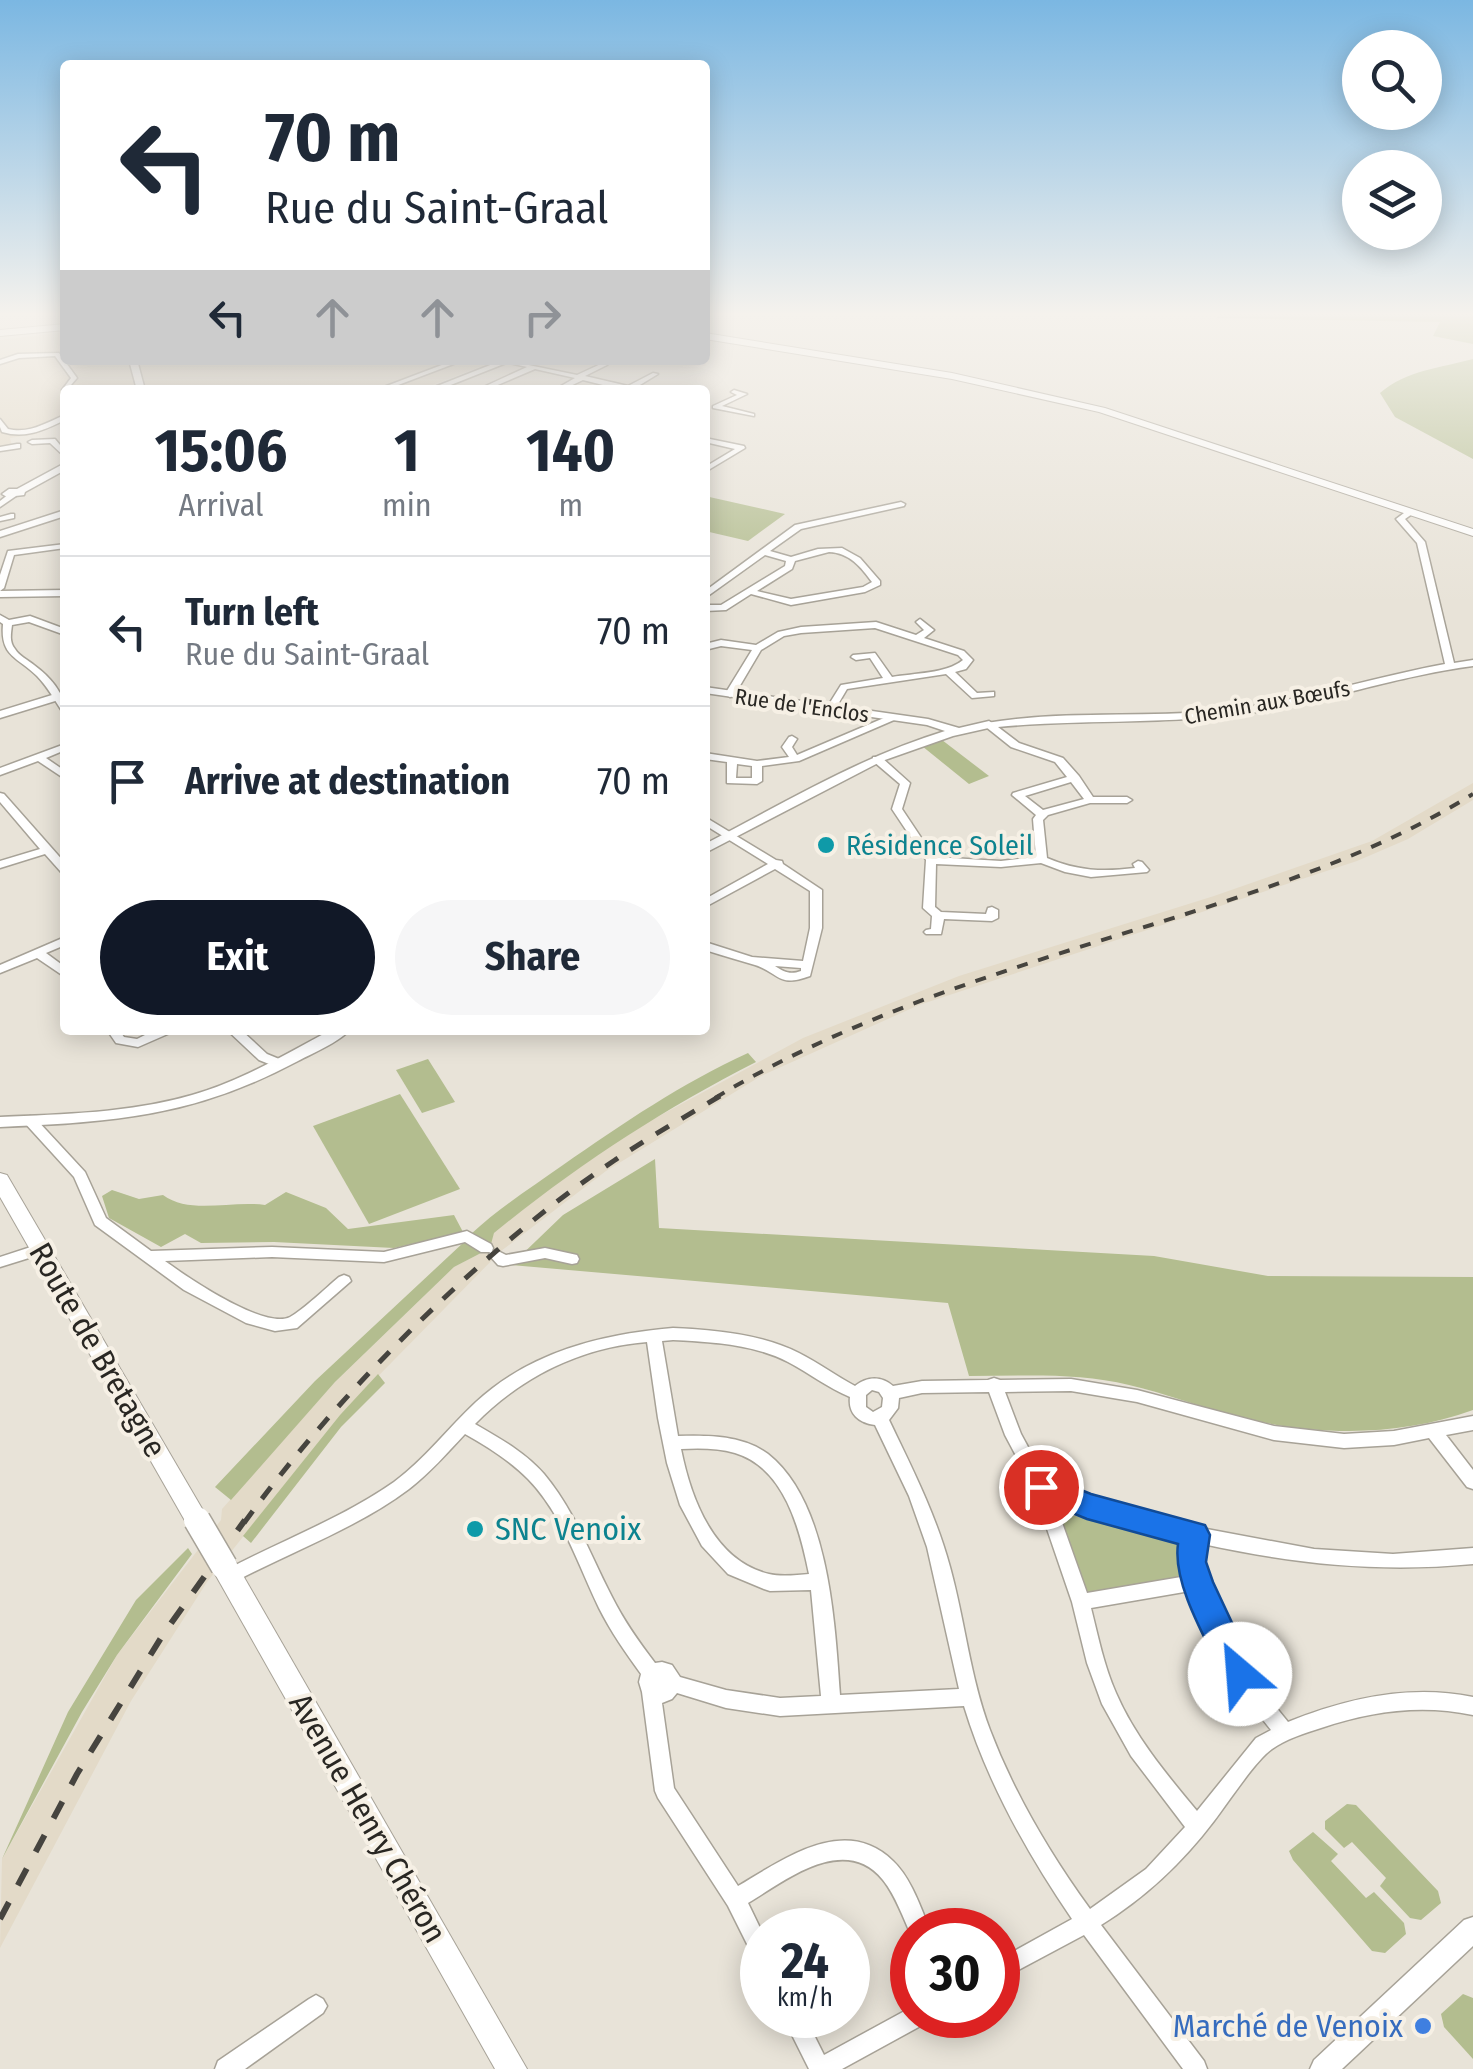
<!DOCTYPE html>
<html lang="en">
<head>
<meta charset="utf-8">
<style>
	body { margin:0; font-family:"Fira Sans Condensed",sans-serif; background:#f6f6f7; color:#1f2937; height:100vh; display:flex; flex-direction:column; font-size:38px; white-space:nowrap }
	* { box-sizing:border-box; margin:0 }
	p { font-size:32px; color:#747a83 }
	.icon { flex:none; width:55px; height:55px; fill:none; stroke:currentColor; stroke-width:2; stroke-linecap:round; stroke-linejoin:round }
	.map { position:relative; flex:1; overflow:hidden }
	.panel { position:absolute; left:60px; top:385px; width:650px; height:650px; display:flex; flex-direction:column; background:#fff; border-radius:10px; box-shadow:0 5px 25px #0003 }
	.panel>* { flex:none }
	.banner { position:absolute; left:60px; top:60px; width:650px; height:305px; border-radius:10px; box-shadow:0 5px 25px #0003; background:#fff; color:#1f2937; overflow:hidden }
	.controls { position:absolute; left:1342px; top:30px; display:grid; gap:20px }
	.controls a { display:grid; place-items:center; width:100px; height:100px; border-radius:50%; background:#fff; box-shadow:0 5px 25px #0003; font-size:50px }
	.speed { position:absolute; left:740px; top:1908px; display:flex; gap:20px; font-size:50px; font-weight:700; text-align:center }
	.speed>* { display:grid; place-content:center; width:130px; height:130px; border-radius:50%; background:#fff; box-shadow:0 5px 25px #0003; line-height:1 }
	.speed small { font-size:25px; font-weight:400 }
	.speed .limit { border:15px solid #d22; background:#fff; color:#111 }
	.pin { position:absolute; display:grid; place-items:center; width:85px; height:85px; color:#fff; margin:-42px; border:5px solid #fff; border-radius:50%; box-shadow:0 2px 10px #0007 }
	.me { position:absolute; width:110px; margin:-55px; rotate:333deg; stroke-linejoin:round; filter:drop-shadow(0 0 8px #0008) }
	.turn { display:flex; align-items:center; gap:35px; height:210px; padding:0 40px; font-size:45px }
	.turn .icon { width:130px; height:130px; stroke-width:2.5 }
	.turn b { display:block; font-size:70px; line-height:85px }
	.lanes { display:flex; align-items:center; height:95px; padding:0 40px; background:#0003; justify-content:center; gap:50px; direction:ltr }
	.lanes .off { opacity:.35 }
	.eta { display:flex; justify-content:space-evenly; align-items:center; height:170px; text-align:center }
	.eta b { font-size:60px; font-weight:700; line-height:70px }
	.button { display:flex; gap:20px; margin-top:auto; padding:20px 40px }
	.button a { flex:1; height:115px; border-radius:60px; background:#111827; color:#fff; font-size:40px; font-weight:700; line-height:115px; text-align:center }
	.button a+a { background:#f6f6f7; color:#1f2937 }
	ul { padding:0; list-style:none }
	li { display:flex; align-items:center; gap:30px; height:150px; padding:0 40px; border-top:2px solid #e0e1e3 }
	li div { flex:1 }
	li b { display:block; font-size:38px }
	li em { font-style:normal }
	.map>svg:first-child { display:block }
	.built { fill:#e3dac8 }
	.green { fill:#b3bd8f }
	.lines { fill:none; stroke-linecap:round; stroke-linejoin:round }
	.minor-casing { stroke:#a7a297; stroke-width:3 }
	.tertiary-casing { stroke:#a7a297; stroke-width:3 }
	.secondary-casing { stroke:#a7a297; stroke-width:2 }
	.trunk-casing { stroke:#a7a297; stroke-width:2 }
	.minor { fill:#fff; fill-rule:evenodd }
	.tertiary { fill:#fff; fill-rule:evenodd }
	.secondary { fill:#fff; fill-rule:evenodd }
	.trunk { fill:#fff; fill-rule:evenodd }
	.rail-far2 { stroke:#46443f; stroke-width:4; stroke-dasharray:11 11; stroke-linecap:butt }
	.rail-far1 { stroke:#46443f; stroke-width:5; stroke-dasharray:15 15; stroke-linecap:butt }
	.rail { stroke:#46443f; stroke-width:6; stroke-dasharray:19 19; stroke-linecap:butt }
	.secondary-bridge-far1-casing { stroke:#a7a297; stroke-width:24; stroke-linecap:butt }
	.secondary-bridge-casing { stroke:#a7a297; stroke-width:29; stroke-linecap:butt }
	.secondary-bridge-far1 { stroke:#fff; stroke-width:21 }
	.secondary-bridge { stroke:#fff; stroke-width:26 }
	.route { fill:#1a73e8; stroke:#114b97; stroke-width:2.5 }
	.culture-dot { fill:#0f9aa8; stroke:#f6f0e5; stroke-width:4 }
	.shop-dot { fill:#3f7fe0; stroke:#f6f0e5; stroke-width:4 }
	.labels { text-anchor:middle; stroke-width:8; stroke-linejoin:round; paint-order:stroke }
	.far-street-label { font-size:22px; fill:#292723; stroke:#f6f0e5 }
	.culture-label { font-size:28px; fill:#0d838f; stroke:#f6f0e5; text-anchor:start }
	.near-street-label { font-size:32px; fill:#292723; stroke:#f6f0e5 }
	.near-culture-label { font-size:32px; fill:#0d838f; stroke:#f6f0e5; text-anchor:start }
	.near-shop-label { font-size:32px; fill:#366cbe; stroke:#f6f0e5; text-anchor:end }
</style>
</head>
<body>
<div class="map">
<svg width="1473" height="2069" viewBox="0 0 1473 2069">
	<rect width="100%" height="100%" fill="#e8e3d8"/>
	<g class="built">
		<path d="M65 332V360H498L419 390H145L144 384 105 390H65V421L36 434 10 438 12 446 0 448V340Z"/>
		<path d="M1473 783V800L1408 839 1357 861 919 1005 761 1076 606 1171 501 1251 340 1415 207 1582 131 1701 0 1948 2 1859 117 1655 221 1520 222 1509 335 1382 454 1267 481 1253 490 1244 494 1233 557 1181 637 1128 803 1038 959 976 1214 896 1372 841Z"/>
	</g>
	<g class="green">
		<path d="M1220 314H1473V344L1433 336 1440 322 1217 318Z"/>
		<path d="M1473 359V459L1395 417 1380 393C1407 370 1440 368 1473 359Z"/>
		<path d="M705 496 785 514 748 541 705 531Z"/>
		<path d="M942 740 989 776 969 784 922 746Z"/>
		<path d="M748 1053 756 1062C662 1110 576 1166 494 1233L491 1244H484L471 1234C499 1208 532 1187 563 1165 622 1124 682 1083 748 1053Z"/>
		<path d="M428 1059 455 1102 422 1113 396 1070Z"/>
		<path d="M400 1094 460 1189 369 1224 313 1126Z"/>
		<path d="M655 1159 659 1228 1154 1256 1268 1276 1473 1277V1410C1397 1438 1309 1436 1232 1415 1198 1406 1164 1393 1129 1385 1077 1372 1023 1376 969 1376L948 1303 511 1265 563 1215Z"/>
		<path d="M112 1190 139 1199 163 1195C190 1215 231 1200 265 1205L286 1192 326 1208 348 1229 454 1215 463 1232 394 1248 274 1242 201 1243 185 1234 161 1247 109 1218 102 1196Z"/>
		<path d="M464 1242 481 1253 454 1267 335 1382 231 1500 215 1487 315 1381Z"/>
		<path d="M378 1374 385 1383 341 1427 251 1543 243 1536 340 1415Z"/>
		<path d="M1068 1514 1185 1545 1189 1577 1090 1595 1084 1590 1063 1525Z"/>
		<path d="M188 1548 192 1554 117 1655 82 1712 2 1859 68 1712 136 1600Z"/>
		<path d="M1347 1804 1356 1805 1438 1891 1441 1903 1421 1920 1410 1918 1380 1886 1386 1878 1352 1842 1344 1848 1325 1829V1821Z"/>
		<path d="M1313 1832 1338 1854 1331 1861 1366 1898 1374 1892 1404 1923 1406 1934 1385 1953 1372 1951 1293 1860 1289 1851Z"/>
		<path d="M1463 1994 1473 1998V2059L1444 2027 1441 2014Z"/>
	</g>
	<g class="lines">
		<g class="minor-casing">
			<g id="minor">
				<path d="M59 353 77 378 65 392 62 390 71 378 55 356 19 358 0 364V360L18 354Z"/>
				<path d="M455 360H464L385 390H376Z"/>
				<path d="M504 360 577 375 605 362 608 364 607 365 585 376 628 386 653 373 658 374 635 388 640 390H623L583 380 562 390H554L575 378 535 369 486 390H477L527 367 505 362Z"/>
				<path d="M734 390 747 394 722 406 754 414V416L713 408V406L737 395 731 392Z"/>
				<path d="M65 415V420C44 430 26 439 2 432L0 427V419L8 429C30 434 45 423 65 415Z"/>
				<path d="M705 438 744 446 745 448 705 472V467L735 449 705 442Z"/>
				<path d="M55 439 65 451V457L50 443 32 444 28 442 32 440Z"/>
				<path d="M17 444H20V448L0 451V447Z"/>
				<path d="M9 494 16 496 0 507V501Z"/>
				<path d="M901 502 905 504 904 506 801 529 770 551 791 557 818 549 842 548 860 558 880 581V585L865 592 791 605 751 594 726 610 705 611V605H721L785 566 786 561 765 555 705 598V591L795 525ZM829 552C850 553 861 567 872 582L863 587 791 599 757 591 792 569 795 561Z"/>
				<path d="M1408 510 1415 512 1405 519 1425 542 1454 663 1473 660V666C1397 676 1325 702 1249 713 1166 725 1081 719 998 727L1019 743 1063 758 1079 776 1093 797H1127L1132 800 1127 803H1090L1048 815 1043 820 1047 858C1077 871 1103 872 1135 868L1133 864 1138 861 1142 862 1149 870 1147 872 1091 877 1065 872 1041 863 1001 867 936 864 935 907 941 912 986 914 988 908 992 907 998 910V918L992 921 944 919 941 934H926L924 932 926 930 931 929 932 916 923 908 926 860 892 809 900 784 873 761V757H881L910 783 902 809 934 857 1001 861 1036 857 1033 819 1036 815 1012 795 1013 793 1067 777 1055 762 1011 747 986 727V723C1062 710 1141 718 1218 711 1295 703 1369 678 1445 664L1417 543 1396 519ZM1071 782 1084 799 1043 810 1025 796Z"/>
				<path d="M11 514H14V518L0 521V517Z"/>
				<path d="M65 544V548L14 555 4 588 0 591V575L8 551Z"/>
				<path d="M65 590V596L0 597V591Z"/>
				<path d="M0 615 9 620 30 616 65 629V635L29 622 12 625C11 633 9 642 15 649 19 656 28 660 34 665 49 676 65 693 65 712L62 711C54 699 47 686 37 676 18 657 0 657 3 624L0 622Z"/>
				<path d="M920 619 934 630 924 638 964 651 973 660 966 669 955 672 977 693 994 692V696L972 698 946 674 847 689 834 711H828L826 709 841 685 883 678 870 658 856 660 851 657 853 655 875 653 892 677C914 673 946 674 963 660L958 655 875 628 801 633 784 636 761 650 735 694 730 697 725 694 752 650 721 646 705 650V644L721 640 756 645 778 632 801 627 876 622 916 635 924 630 916 622Z"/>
				<path d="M891 715 896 718 894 720 799 761 762 766V781L757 784 727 783V762L705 759V753L757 761 789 757 782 747 789 737 792 736 797 739 792 747 797 755ZM737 764 752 766V778H736Z"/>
				<path d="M65 744V750L46 758 65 771V779L38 761 0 775V768Z"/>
				<path d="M0 793 4 794 65 863V873L61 872 45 854 0 868V861L40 849 0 802Z"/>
				<path d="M705 817 776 860 782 861 783 864 822 890V928L810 976C777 988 780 973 755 965 738 960 721 955 705 950V942L752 957 803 961 810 928V891L775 869 705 907V899L768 864 705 825ZM775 966 801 968V971C790 975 784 972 775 966Z"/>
				<path d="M65 937V945L46 953 65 967V977L37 958 0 973V965Z"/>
				<path d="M107 1030H119L124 1037 137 1039 155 1030H172L170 1033 138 1047 116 1043Z"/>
				<path d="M227 1030H241L267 1054 284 1061 285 1064 279 1068 259 1060Z"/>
				<path d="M30 1116 35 1118 85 1172 106 1218 151 1251 272 1247 384 1252 467 1231 491 1244 493 1248 492 1251 496 1250 506 1255 545 1248 577 1255 579 1259 577 1263 572 1264 545 1258 503 1266 498 1265 489 1255 490 1252H481L465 1242 384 1262 272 1257 165 1261C187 1277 264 1330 290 1317 303 1310 327 1287 339 1277L344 1275 349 1277 351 1281 297 1328 275 1331 246 1323 184 1290 95 1225 74 1177 23 1121Z"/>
				<path d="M40 1244 45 1245 47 1249 45 1253 0 1267V1257Z"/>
				<path d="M673 1328C716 1330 761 1334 799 1353 819 1363 836 1376 855 1386 867 1376 882 1376 893 1386L922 1381 988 1380 994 1378 1000 1380 1071 1379 1137 1390 1274 1426 1344 1434 1394 1431 1473 1416V1430L1446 1435 1473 1470V1489L1467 1487 1429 1438 1394 1445 1344 1448 1274 1440 1137 1402 1071 1391 1005 1392 1021 1434 1047 1482 1083 1497 1196 1527 1314 1549 1393 1554 1473 1548V1564C1379 1573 1295 1564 1203 1544 1197 1611 1248 1673 1288 1722 1347 1698 1410 1684 1473 1697V1715C1421 1704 1371 1711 1321 1728 1305 1733 1286 1739 1272 1749 1255 1761 1228 1803 1214 1821 1182 1863 1146 1897 1101 1925L1204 2061 1207 2069H1183L1084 1935 998 1981V1960L1072 1919C1027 1853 987 1782 964 1706L780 1716 726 1708 677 1693 672 1699 662 1703 674 1788 738 1886C784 1859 845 1814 893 1861 911 1878 921 1908 930 1930H912V1937C903 1918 896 1896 883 1880 845 1833 786 1880 748 1903L762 1932V1963L755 1960 728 1906 658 1798 655 1791 642 1692 639 1682 641 1674C626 1653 611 1632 599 1608 578 1565 563 1515 528 1479 509 1460 488 1447 465 1434 447 1453 430 1473 409 1489 357 1528 293 1551 236 1581L230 1584 224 1581 221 1576 224 1571C280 1541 341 1519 394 1482 425 1459 448 1428 476 1402 530 1352 602 1334 673 1328ZM673 1340C712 1342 753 1344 788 1362 809 1373 828 1388 850 1397 848 1414 859 1423 875 1425L909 1496 927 1547 959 1689 840 1695C835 1623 829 1502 768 1454 743 1435 707 1435 678 1436L662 1341ZM647 1342 658 1418 667 1463 680 1505 702 1546 728 1574 764 1589 770 1591 811 1590 821 1696 780 1698 726 1690 680 1677 672 1665 662 1662 655 1663C639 1642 624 1621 612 1597 590 1555 575 1511 544 1474 525 1452 499 1438 475 1424 521 1377 581 1347 647 1342ZM872 1390 879 1392 883 1398 882 1407 873 1412 866 1407V1395ZM989 1392 1005 1435 1033 1488 1072 1602 1087 1663 1102 1704 1131 1756 1185 1827 1146 1869 1090 1909C1050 1854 1014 1793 990 1730 970 1677 965 1621 950 1567 936 1515 912 1468 889 1420L898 1408 899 1398 922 1393ZM681 1449C699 1448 718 1448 735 1453 785 1468 800 1530 809 1574 797 1575 781 1577 769 1574 714 1561 691 1499 681 1449ZM1054 1500 1098 1516 1186 1540 1184 1559 1187 1576 1087 1593ZM1190 1591C1208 1643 1237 1688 1271 1730L1256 1738 1197 1811C1167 1775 1135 1737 1116 1693 1104 1666 1098 1636 1091 1608Z"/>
				<path d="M316 1995 323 1999 327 2006 323 2013 245 2069H215L218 2061 309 1999Z"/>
				<path d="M912 2007V2015H929L926 2023 842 2069H809L782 2015H804L824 2055Z"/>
			</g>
		</g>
		<g class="tertiary-casing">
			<g id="tertiary">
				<path d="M129 360H137L145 390H137Z"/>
				<path d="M503 360H514L438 390H427Z"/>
				<path d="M65 463V470L25 492 24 495 7 497 2 494 9 489H17Z"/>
				<path d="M65 510V516L0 537V531Z"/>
				<path d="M705 687 928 719 959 728 989 721 995 725 993 727 953 736 882 761 705 853V844C784 803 860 757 945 731L927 725 705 693Z"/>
				<path d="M65 691V698L0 718V711Z"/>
				<path d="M331 1030H350C337 1043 315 1052 298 1061 193 1117 115 1122 0 1127V1117C64 1114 130 1113 192 1095 241 1081 286 1054 331 1030Z"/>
				<path d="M1473 1917V1946L1342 2069H1310L1314 2060 1464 1920Z"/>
			</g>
		</g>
		<g class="secondary-casing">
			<g id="secondary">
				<path d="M705 333 952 373 1105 408 1473 529V536L1099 412 952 379 705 339Z"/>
				<path d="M0 1173 7 1175 204 1512 208 1519 204 1526 196 1529 188 1526 0 1197Z"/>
				<path d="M224 1555 233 1558 527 2069H495L215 1574 212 1566 215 1558Z"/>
			</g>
		</g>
		<g class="trunk-casing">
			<path id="trunk" d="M65 324V330L0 336V330Z"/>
		</g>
		<use href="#minor" class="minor"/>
		<use href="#tertiary" class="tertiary"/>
		<use href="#secondary" class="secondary"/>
		<use href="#trunk" class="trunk"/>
		<path class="rail-far2" d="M715 1098C849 1017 1002 971 1151 925 1262 890 1373 856 1473 794"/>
		<path class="rail-far1" d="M244 1523C337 1394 483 1248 615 1160 649 1137 685 1117 720 1096"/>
		<path class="rail" d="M0 1919 77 1774 164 1633 245 1520"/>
		<g class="secondary-bridge-far1-casing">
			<path id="secondary-bridge-far1" d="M196 1519 198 1523"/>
		</g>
		<g class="secondary-bridge-casing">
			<path id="secondary-bridge" d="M197 1520 224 1566"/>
		</g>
		<use href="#secondary-bridge-far1" class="secondary-bridge-far1"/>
		<use href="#secondary-bridge" class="secondary-bridge"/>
	</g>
	<linearGradient id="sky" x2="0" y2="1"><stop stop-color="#7bb7e2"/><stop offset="0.52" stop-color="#f5f2ed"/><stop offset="1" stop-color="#f5f2ed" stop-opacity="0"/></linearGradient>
	<rect width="1473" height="604" fill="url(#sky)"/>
	<path class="route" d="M1041 1474 1091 1494 1205 1525 1210 1535 1206 1562 1213 1582 1256 1674 1251 1685 1240 1689 1228 1685C1210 1646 1172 1586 1178 1544L1087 1519 1030 1496 1026 1487 1030 1478Z"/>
	<g class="culture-dot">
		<circle cx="826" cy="845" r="10"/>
		<circle cx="475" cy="1529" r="10"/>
	</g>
	<circle class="shop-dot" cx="1423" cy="2026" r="10"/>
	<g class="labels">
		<g class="far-street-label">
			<text transform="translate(1267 702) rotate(-10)" y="8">Chemin aux Bœufs</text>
			<text transform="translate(802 705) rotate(8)" y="8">Rue de l'Enclos</text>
		</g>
		<g class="culture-label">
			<text x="846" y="855">Résidence Soleil</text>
		</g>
		<g class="near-street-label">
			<text transform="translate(98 1350) rotate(60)" y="11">Route de Bretagne</text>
			<text transform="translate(368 1818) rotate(60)" y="11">Avenue Henry Chéron</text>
		</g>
		<g class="near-culture-label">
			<text x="495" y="1540">SNC Venoix</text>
		</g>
		<g class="near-shop-label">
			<text x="1403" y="2037">Marché de Venoix</text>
		</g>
	</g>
</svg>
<div class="controls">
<a><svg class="icon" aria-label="search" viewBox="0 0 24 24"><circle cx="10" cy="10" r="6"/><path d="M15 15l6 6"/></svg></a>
<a><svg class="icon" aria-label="layers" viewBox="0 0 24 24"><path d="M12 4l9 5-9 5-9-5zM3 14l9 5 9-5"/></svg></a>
</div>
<div class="speed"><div>24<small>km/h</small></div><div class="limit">30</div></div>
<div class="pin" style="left:1041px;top:1487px;background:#d93025"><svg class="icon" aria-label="arrive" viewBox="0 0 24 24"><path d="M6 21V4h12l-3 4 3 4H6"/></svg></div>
<svg class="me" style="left:1240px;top:1674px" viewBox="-20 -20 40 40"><circle r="19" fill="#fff"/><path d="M0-13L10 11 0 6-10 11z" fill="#1a73e8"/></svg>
<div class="banner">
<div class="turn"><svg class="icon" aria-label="left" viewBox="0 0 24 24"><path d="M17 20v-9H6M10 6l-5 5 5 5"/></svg><div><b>70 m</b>Rue du Saint-Graal</div></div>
<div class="lanes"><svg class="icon" aria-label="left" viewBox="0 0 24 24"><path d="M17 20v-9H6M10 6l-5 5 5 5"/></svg><svg class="icon off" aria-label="ahead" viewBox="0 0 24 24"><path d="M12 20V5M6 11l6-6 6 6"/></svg><svg class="icon off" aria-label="ahead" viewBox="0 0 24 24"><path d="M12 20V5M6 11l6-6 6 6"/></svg><svg class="icon off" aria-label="right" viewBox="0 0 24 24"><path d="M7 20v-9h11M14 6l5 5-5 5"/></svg></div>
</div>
<section class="panel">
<div class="eta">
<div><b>15:06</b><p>Arrival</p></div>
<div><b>1</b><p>min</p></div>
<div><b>140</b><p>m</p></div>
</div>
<ul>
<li><svg class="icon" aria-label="left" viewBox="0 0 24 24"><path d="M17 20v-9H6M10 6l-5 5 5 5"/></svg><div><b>Turn left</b><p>Rue du Saint-Graal</p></div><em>70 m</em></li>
<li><svg class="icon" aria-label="arrive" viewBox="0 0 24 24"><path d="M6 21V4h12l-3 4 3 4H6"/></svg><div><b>Arrive at destination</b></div><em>70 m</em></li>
</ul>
<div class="button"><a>Exit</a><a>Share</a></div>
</section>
</div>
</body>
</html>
